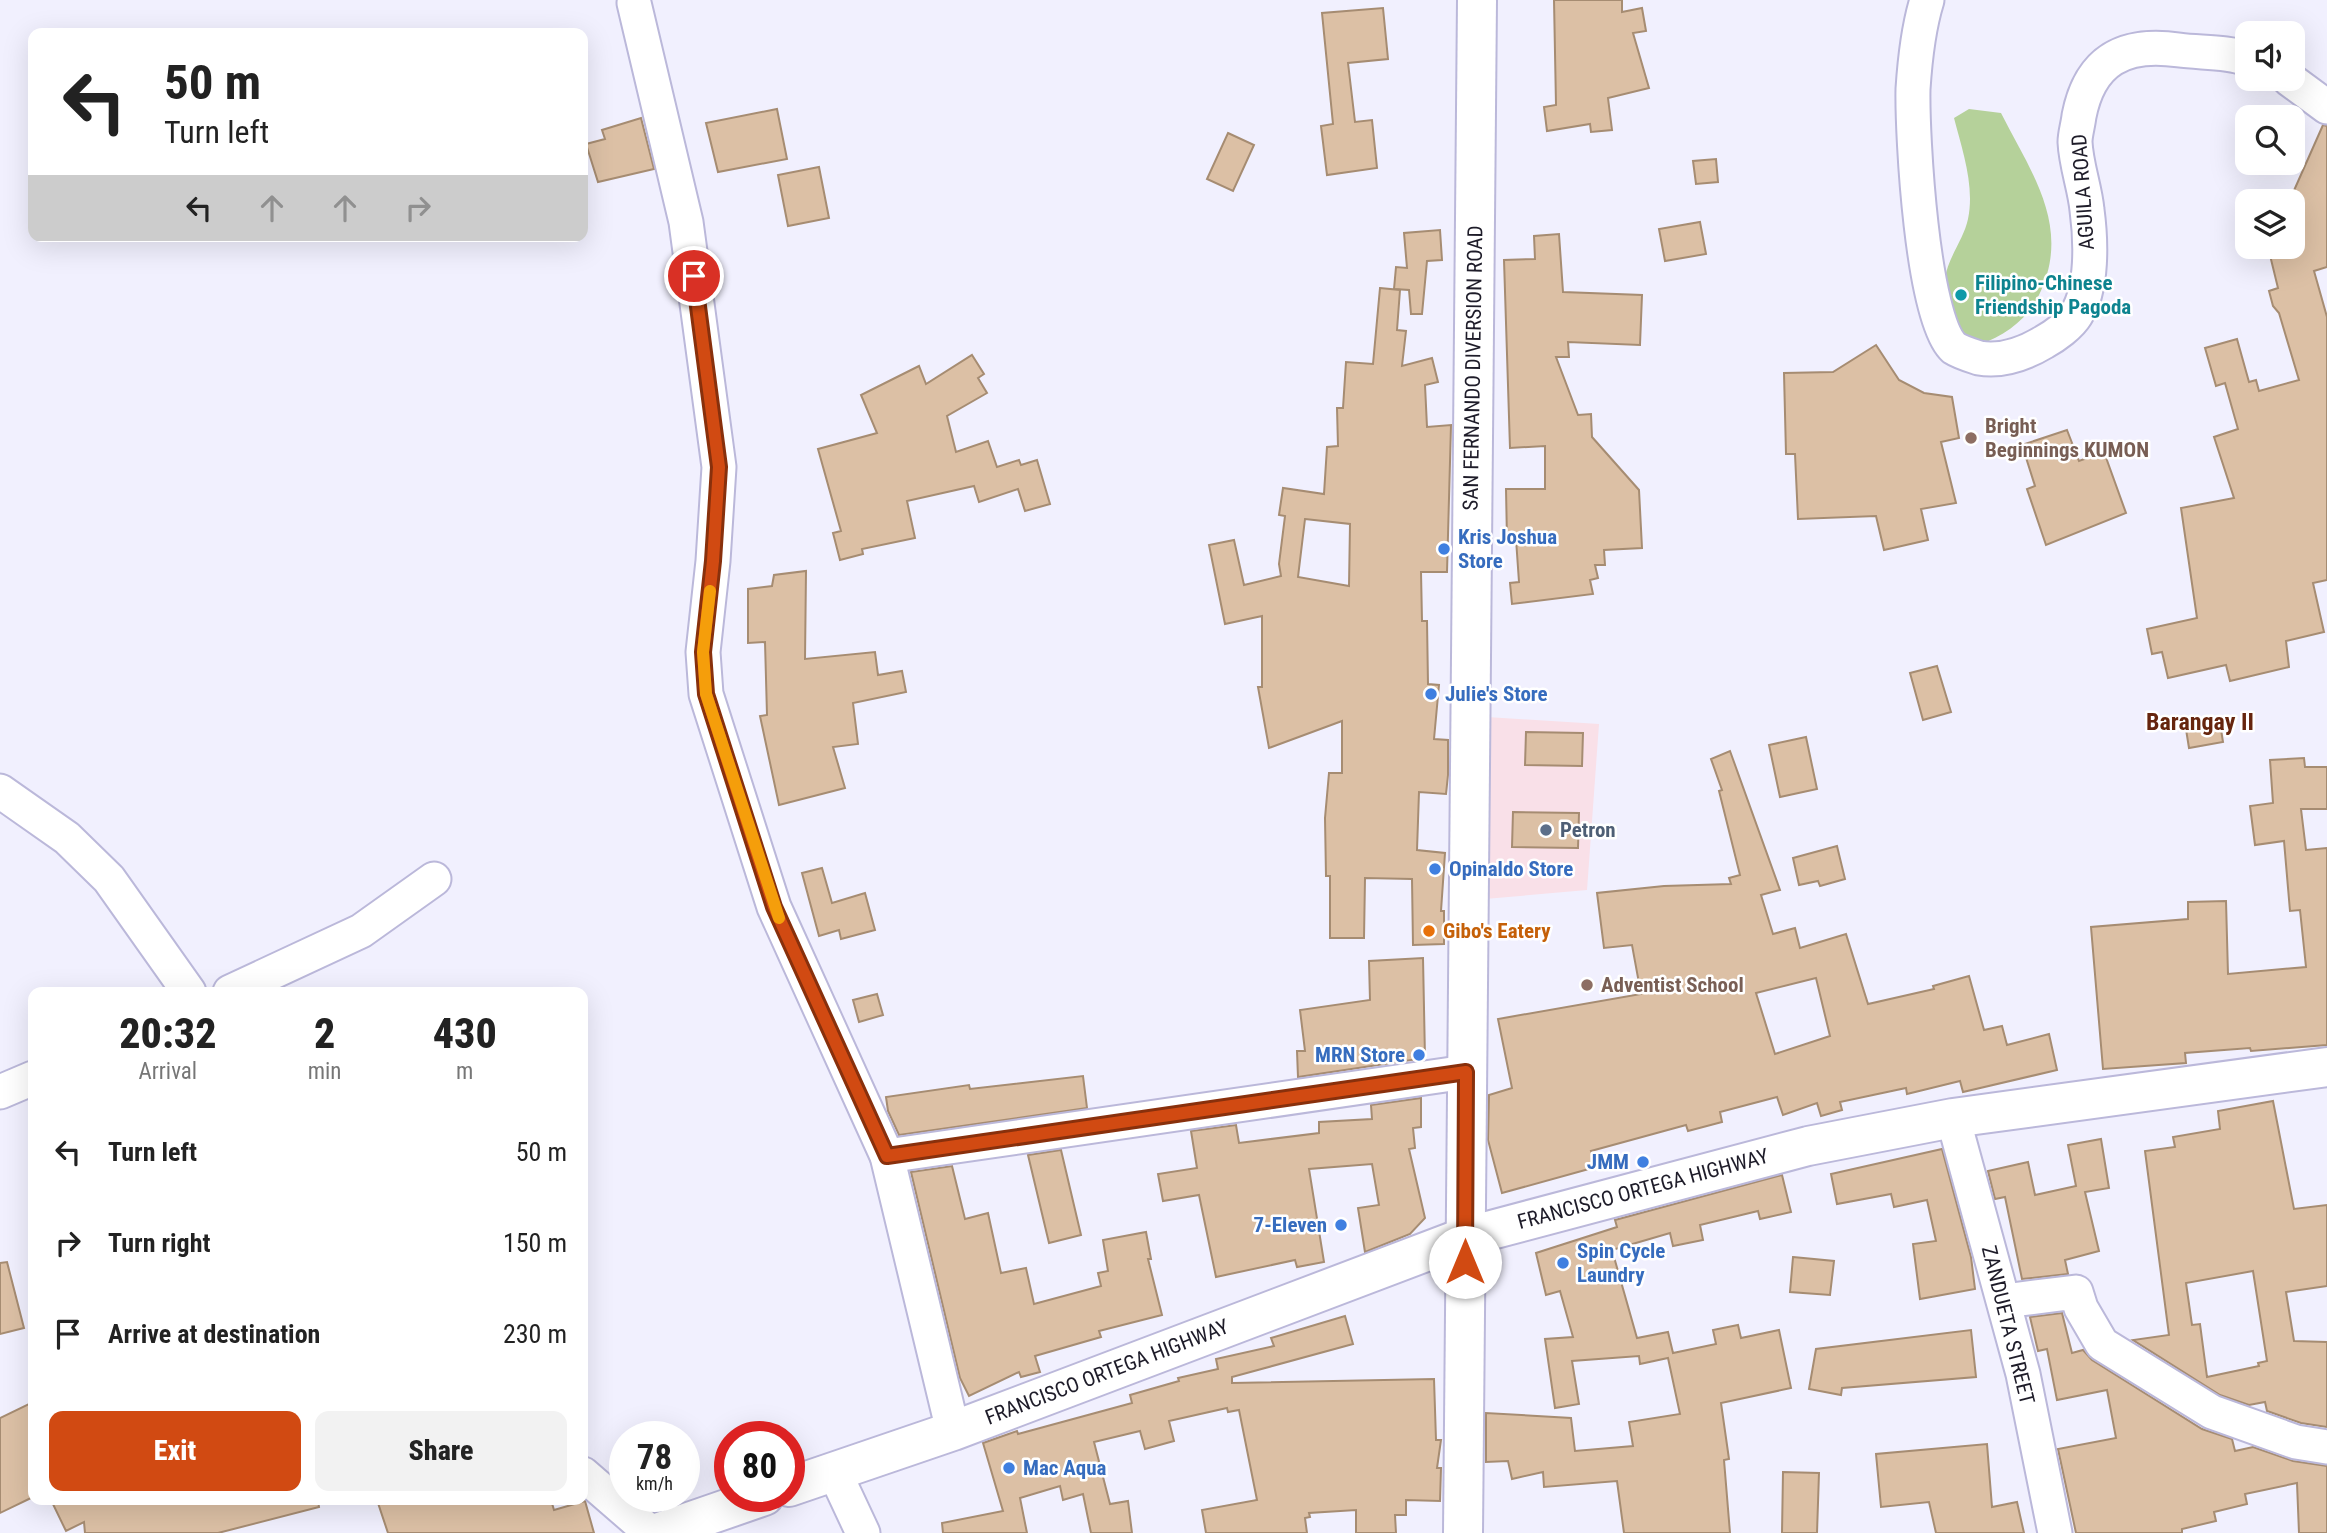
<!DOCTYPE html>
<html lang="en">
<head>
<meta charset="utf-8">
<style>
	body { margin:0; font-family:"Roboto Condensed",sans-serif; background:#f2f2f2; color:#222; height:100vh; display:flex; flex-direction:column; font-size:26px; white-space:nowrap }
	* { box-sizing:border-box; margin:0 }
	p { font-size:23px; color:#767676 }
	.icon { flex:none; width:38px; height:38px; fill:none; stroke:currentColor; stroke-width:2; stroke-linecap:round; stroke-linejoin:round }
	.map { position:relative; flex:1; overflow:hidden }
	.sheet { position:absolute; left:28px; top:987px; width:560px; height:518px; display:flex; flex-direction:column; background:#fff; border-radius:14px; box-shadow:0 7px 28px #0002 }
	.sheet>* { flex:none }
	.guide { position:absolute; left:28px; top:28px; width:560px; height:214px; border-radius:14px; box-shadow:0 7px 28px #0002; background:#fff; color:#222; overflow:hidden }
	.controls { position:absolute; left:2235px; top:21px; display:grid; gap:14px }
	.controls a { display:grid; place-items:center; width:70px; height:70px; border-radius:14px; background:#fff; box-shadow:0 7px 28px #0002; font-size:35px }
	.speed { position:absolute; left:609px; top:1421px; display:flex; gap:14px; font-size:35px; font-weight:700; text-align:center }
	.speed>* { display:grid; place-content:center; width:91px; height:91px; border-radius:50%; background:#fff; box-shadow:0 7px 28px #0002; line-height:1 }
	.speed small { font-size:18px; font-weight:400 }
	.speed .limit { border:10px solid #d22; background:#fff; color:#111 }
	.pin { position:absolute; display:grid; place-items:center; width:60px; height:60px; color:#fff; margin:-30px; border:4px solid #fff; border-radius:50%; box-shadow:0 2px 7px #0007 }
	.me { position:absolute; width:77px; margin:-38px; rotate:0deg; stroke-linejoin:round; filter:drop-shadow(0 0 5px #0008) }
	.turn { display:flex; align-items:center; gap:24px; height:147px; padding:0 21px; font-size:32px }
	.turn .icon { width:91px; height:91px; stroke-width:2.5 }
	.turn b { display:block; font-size:49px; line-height:60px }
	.lanes { display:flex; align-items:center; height:66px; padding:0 21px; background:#0003; justify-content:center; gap:35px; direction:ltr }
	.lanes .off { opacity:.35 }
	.eta { display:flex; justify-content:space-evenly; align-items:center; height:119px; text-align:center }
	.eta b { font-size:42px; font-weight:800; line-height:49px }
	.cta { display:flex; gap:14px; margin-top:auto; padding:14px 21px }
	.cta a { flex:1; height:80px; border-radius:14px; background:#d14a12; color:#fff; font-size:28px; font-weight:800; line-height:80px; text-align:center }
	.cta a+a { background:#f2f2f2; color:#222 }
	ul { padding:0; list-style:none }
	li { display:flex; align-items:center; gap:21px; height:91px; padding:0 21px }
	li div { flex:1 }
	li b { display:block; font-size:26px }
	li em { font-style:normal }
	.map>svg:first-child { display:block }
	.commercial { fill:#f9e0e8 }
	.green { fill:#b5d19a }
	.building { fill:#dcc0a5; stroke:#a68c72; stroke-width:2; fill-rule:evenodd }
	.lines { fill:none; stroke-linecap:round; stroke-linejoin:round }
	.minor-casing { stroke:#bbb8da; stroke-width:37 }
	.major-casing { stroke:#bbb8da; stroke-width:42 }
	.highway-casing { stroke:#bbb8da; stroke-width:42 }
	.minor { stroke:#fff; stroke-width:33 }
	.major { stroke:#fff; stroke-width:38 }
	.highway { stroke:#fff; stroke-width:38 }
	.route-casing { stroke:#88300c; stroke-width:18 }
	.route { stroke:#d14a12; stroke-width:12 }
	.slow { stroke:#f59e0b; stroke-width:12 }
	.culture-dot { fill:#0f9aa8; stroke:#fff; stroke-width:2.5 }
	.education-dot { fill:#8d6e63; stroke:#fff; stroke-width:2.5 }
	.shop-dot { fill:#3f7fe0; stroke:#fff; stroke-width:2.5 }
	.service-dot { fill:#5c6f8a; stroke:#fff; stroke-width:2.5 }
	.food-dot { fill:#e8710a; stroke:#fff; stroke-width:2.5 }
	.labels { text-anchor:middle; stroke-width:5; stroke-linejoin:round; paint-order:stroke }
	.street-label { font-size:21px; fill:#1e1c29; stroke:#fff }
	.culture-label { font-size:21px; font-weight:bold; fill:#0d838f; stroke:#fff; text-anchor:start }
	.education-label { font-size:21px; font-weight:bold; fill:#785e54; stroke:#fff; text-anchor:start }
	.shop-label { font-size:21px; font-weight:bold; fill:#366cbe; stroke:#fff; text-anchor:start }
	.service-label { font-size:21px; font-weight:bold; fill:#4e5e75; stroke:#fff; text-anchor:start }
	.food-label { font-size:21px; font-weight:bold; fill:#c56008; stroke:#fff; text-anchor:start }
	.quarter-label { font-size:24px; font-weight:bold; fill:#66250e; stroke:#fff }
</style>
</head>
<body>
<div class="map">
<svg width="2327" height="1533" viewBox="0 0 2327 1533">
	<rect width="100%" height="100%" fill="#f1f0fe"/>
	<path class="commercial" d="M1487 717 1599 724 1587 890 1485 899Z"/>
	<path class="green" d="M1969 109 2001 113C2032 174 2072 227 2039 295 2027 320 2005 335 1979 345 1952 333 1942 309 1945 279 1947 259 1964 239 1968 219 1975 186 1962 149 1954 118Z"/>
	<g class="building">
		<path d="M1554 0H1622V12L1642 8 1646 31 1633 33 1649 88 1608 98 1612 130 1591 132 1590 124 1547 131 1544 107 1556 105Z"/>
		<path d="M1383 8 1388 59 1348 63 1355 122 1372 120 1377 168 1327 175 1321 126 1333 124 1322 13Z"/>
		<path d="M777 109 787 159 718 172 706 123Z"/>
		<path d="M641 118 654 169 598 182 586 144 605 139 602 130Z"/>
		<path d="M2323 125 2327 126V267L2314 271 2327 317V580L2313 583 2324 632 2286 641 2289 667 2230 681 2226 665 2168 678 2162 652 2152 654 2147 629 2197 618 2181 508 2234 498 2214 437 2238 429 2225 383 2216 386 2205 348 2237 339 2249 382 2256 380 2259 391 2299 380 2279 313 2273 306 2269 291 2278 288 2268 247H2292V195Z"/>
		<path d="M1228 133 1254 145 1233 191 1207 179Z"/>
		<path d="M1716 159 1718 182 1696 184 1693 161Z"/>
		<path d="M819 167 829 218 788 226 778 175Z"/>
		<path d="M1700 222 1706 254 1665 261 1659 229Z"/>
		<path d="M1440 230 1442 260 1427 261 1422 314H1411L1409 290 1394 289 1396 267 1407 268 1404 233Z"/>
		<path d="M1559 234 1563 292 1642 295 1640 345 1568 342 1569 357H1556L1578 415 1591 414 1592 437 1639 490 1642 548 1604 550 1605 565H1595L1598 578 1590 580 1593 594 1512 604 1510 583 1519 582 1516 539 1507 540 1506 489H1545V446L1510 448 1504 260 1535 259 1534 236Z"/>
		<path d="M1380 288 1400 290 1397 330 1406 331 1402 366 1432 358 1438 382 1425 385 1427 427 1451 425 1447 572H1421L1422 621H1427L1428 684 1439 685 1434 739 1448 740V775L1446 794 1419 792 1417 850 1445 853 1441 911H1444V944L1413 945 1412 879 1365 878 1364 938H1330V876H1326L1325 818 1329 773H1342V721L1269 748 1258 687H1262V616L1225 624 1209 545 1234 540 1244 585 1281 576 1279 564 1285 516 1279 515 1283 488 1324 494 1327 447 1338 446 1337 408H1343L1346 362 1373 364ZM1305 519 1350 524 1349 586 1298 577Z"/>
		<path d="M1876 345 1899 380 1924 393 1952 397 1959 438 1941 442 1956 503 1921 509 1928 540 1884 550 1876 516 1798 519 1795 454H1786L1784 373 1833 372Z"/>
		<path d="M972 355 984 374 978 378 987 393 947 416 956 452 988 441 997 467 1019 460 1021 465 1037 460 1050 504 1025 511 1018 489 979 502 974 486 907 501 915 538 862 549 863 554 840 560 833 533 841 531 818 449 877 433 861 395 919 366 926 384Z"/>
		<path d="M2067 430 2079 461 2104 452 2126 513 2046 545 2027 489 2035 486 2022 445Z"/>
		<path d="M806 571 805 659 875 652 878 675 902 671 906 692 853 703 858 744 833 747 845 788 779 805 760 716 767 715 765 642 748 643V589L772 586 774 575Z"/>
		<path d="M1937 666 1951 712 1923 720 1910 673Z"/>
		<path d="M2219 717 2223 742 2189 748 2185 723Z"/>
		<path d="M1526 732 1583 733 1582 766 1525 765Z"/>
		<path d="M1806 737 1817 789 1780 797 1769 745Z"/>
		<path d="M1730 751 1780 890 1761 895 1773 934 1795 928 1800 948 1846 934 1868 1004 1934 989 1933 986 1969 976 1984 1030 2002 1026 2007 1045 2049 1034 2057 1070 1963 1092 1960 1081 1907 1094 1906 1088 1840 1102 1842 1110 1821 1116 1817 1103 1783 1115 1777 1097 1720 1112 1722 1122 1688 1131 1686 1125 1591 1151 1596 1167 1502 1193 1488 1140 1489 1095 1512 1088 1498 1019 1641 994 1632 945 1604 948 1597 893 1664 886 1731 884 1729 878 1740 875 1719 791 1722 790 1711 759ZM1816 978 1830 1036 1775 1054 1756 993Z"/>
		<path d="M2304 758 2305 767H2327V809H2301L2306 850 2327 848V1045L2251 1051 2250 1048 2185 1053 2186 1063 2103 1069 2091 927 2188 919V902L2226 901 2228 974 2306 967 2300 910 2290 911 2284 841 2255 845 2250 806 2273 803 2270 760Z"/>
		<path d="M1513 812 1579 813 1578 848 1512 847Z"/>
		<path d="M1837 846 1845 879 1820 886 1818 881 1799 885 1793 858Z"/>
		<path d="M822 868 832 903 865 893 875 930 841 939 839 930 819 936 802 873Z"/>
		<path d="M1423 958 1425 1058 1298 1077 1297 1051H1305L1300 1010 1370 1000 1369 961Z"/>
		<path d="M877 994 883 1015 859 1022 853 1000Z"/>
		<path d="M1083 1076 1087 1108 899 1135 888 1111 886 1097 969 1085 970 1089Z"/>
		<path d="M1421 1098V1127L1413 1128 1415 1148 1409 1149 1425 1218 1410 1234 1365 1252 1358 1208 1379 1205 1372 1164 1309 1169 1324 1262 1297 1267 1295 1260 1216 1277 1199 1195 1163 1201 1158 1174 1197 1168 1191 1131 1236 1125 1239 1143 1319 1133V1122L1372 1119 1371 1105Z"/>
		<path d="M2273 1101 2294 1209 2327 1205V1286L2286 1292 2294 1341 2327 1342V1427L2301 1423 2267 1411 2265 1402 2249 1405 2220 1395 2133 1340 2169 1335 2145 1151 2175 1147 2173 1137 2220 1129 2218 1111ZM2253 1271 2267 1361 2258 1363 2259 1366 2207 1377 2200 1324 2192 1325 2186 1283Z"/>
		<path d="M2101 1139 2109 1188 2085 1192 2099 1251 2065 1260 2068 1274 2022 1279 2005 1197 1995 1199 1988 1171 2028 1162 2035 1195 2076 1186 2068 1145Z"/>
		<path d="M1942 1149 1971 1257 1975 1289 1920 1299 1913 1244 1936 1241 1927 1200 1894 1207 1891 1194 1837 1204 1831 1174Z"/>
		<path d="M1061 1150 1081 1235 1049 1243 1028 1155Z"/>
		<path d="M952 1166 965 1219 988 1213 1001 1273 1026 1268 1034 1304 1101 1286 1098 1273 1108 1271 1103 1240 1146 1232 1151 1259H1148L1162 1315 1099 1331 1101 1337 1035 1356 1040 1372 1021 1377 1019 1372 969 1396 960 1378 911 1172Z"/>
		<path d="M1782 1175 1791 1212 1760 1219 1758 1211 1700 1225 1703 1240 1673 1246 1670 1233 1612 1250 1637 1338 1668 1332 1673 1353 1716 1344 1713 1330 1738 1325 1741 1338 1779 1330 1791 1388 1721 1403 1729 1459 1724 1460 1730 1533H1624L1617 1481 1544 1487 1543 1472 1512 1479 1508 1461 1486 1462V1413L1571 1418 1575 1451 1633 1446 1629 1422 1680 1414 1668 1358 1640 1364 1639 1356 1572 1361 1579 1404 1555 1408 1545 1339 1573 1337 1560 1291 1546 1295 1536 1253 1617 1227 1615 1220Z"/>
		<path d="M1793 1257 1834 1261 1830 1295 1790 1292Z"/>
		<path d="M7 1262 24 1328 0 1334V1263Z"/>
		<path d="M2062 1313 2072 1353 2083 1350 2092 1360 2202 1429 2232 1439 2235 1451 2253 1447 2293 1461 2327 1466V1533H2299L2297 1483 2245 1494 2247 1504 2214 1512 2216 1521 2182 1529V1533H2076L2058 1449 2116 1438 2107 1390 2057 1400 2047 1349 2038 1351 2030 1317Z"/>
		<path d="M1345 1316 1353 1344 1232 1377V1383L1434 1379 1436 1440H1441L1437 1468H1441L1440 1501 1406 1500V1515H1395L1396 1533H1356V1510L1309 1513 1310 1517 1305 1518 1307 1533H1206L1202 1510 1257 1500 1239 1410 1228 1412 1227 1408 1169 1421 1174 1441 1145 1449 1140 1431 1094 1442 1110 1504 1128 1501 1132 1533H1091L1083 1494 1063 1500 1060 1486 1020 1498 1027 1533H943L942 1523 1003 1511 983 1443 1017 1431 1018 1434 1132 1403 1130 1395 1179 1381 1178 1378 1218 1369 1216 1359 1274 1346 1271 1338Z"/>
		<path d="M1971 1330 1976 1377 1842 1388 1841 1395 1809 1389 1816 1349Z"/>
		<path d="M33 1402V1497L0 1513V1418Z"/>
		<path d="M1987 1444 1992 1507 2017 1502 2024 1533H1936L1929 1502 1881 1507 1876 1454Z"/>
		<path d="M1783 1472 1819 1473 1817 1533H1782Z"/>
		<path d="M51 1500H318L319 1507 218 1533H85L84 1522 66 1531Z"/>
		<path d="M377 1500H551L554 1510 585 1501 594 1533H388Z"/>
	</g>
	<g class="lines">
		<g class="minor-casing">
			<g id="minor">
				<path d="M1927 0C1918 29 1915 58 1913 89 1912 134 1922 320 1954 348 1960 352 1973 356 1979 358 2002 362 2024 354 2044 342 2055 336 2070 325 2076 315 2093 288 2091 240 2087 210 2085 188 2076 165 2075 142 2075 134 2078 125 2079 116 2090 60 2124 42 2179 50 2200 53 2227 51 2247 59"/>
				<path d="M634 3 686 222 719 467 713 561 703 652 706 694 774 907 887 1156 953 1431"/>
				<path d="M2289 79 2327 107"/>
				<path d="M0 791 67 838 109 879 189 992"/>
				<path d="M230 992 361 931 434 879"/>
				<path d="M0 1092 33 1078"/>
				<path d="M1953 1118 2023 1374 2055 1533"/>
				<path d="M887 1156 1466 1072"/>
				<path d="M2004 1301 2076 1292 2081 1308 2102 1344 2212 1412 2296 1442 2327 1447"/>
				<path d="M834 1471 863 1533"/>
				<path d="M583 1474 651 1533"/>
			</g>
		</g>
		<g class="major-casing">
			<g id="major">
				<path d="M789 1487 953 1431 1465 1237 1808 1146 1953 1118 2327 1067"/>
				<path d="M657 1533 764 1496"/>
			</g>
		</g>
		<g class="highway-casing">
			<path id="highway" d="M1463 1533 1477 0"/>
		</g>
		<use href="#minor" class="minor"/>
		<use href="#major" class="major"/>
		<use href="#highway" class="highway"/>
	</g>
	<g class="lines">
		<g class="route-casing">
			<path id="route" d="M694 276 719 467 713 561 703 652 706 694 774 907 887 1156 1466 1072 1465 1262"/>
		</g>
		<use href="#route" class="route"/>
		<path class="slow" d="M710 591 703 652 706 694 779 918"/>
	</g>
	<circle class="culture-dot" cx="1961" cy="295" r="7"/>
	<g class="education-dot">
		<circle cx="1971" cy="438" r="7"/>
		<circle cx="1587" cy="985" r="7"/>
	</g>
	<g class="shop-dot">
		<circle cx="1444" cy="549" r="7"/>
		<circle cx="1431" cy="694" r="7"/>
		<circle cx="1435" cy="869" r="7"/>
		<circle cx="1419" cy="1055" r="7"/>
		<circle cx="1643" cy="1162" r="7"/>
		<circle cx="1341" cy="1225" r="7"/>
		<circle cx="1563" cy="1263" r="7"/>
		<circle cx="1009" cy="1468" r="7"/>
	</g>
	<circle class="service-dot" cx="1546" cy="830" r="7"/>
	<circle class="food-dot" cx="1429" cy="931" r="7"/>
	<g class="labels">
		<g class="street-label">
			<text transform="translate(2083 192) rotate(-94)" y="7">AGUILA ROAD</text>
			<text transform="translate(1473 368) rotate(-89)" y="7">SAN FERNANDO DIVERSION ROAD</text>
			<text transform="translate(1643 1189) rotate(-15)" y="7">FRANCISCO ORTEGA HIGHWAY</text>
			<text transform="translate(2008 1325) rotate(76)" y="7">ZANDUETA STREET</text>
			<text transform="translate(1107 1372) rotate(-21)" y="7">FRANCISCO ORTEGA HIGHWAY</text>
		</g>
		<g class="culture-label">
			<text x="1975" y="290">Filipino-Chinese<tspan x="1975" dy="24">Friendship Pagoda</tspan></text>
		</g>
		<g class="education-label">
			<text x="1985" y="433">Bright<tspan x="1985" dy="24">Beginnings KUMON</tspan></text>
			<text x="1601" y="992">Adventist School</text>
		</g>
		<g class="shop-label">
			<text x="1458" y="544">Kris Joshua<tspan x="1458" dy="24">Store</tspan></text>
			<text x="1445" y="701">Julie's Store</text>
			<text x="1449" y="876">Opinaldo Store</text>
			<text x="1405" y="1062" text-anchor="end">MRN Store</text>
			<text x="1629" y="1169" text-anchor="end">JMM</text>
			<text x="1327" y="1232" text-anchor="end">7-Eleven</text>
			<text x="1577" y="1258">Spin Cycle<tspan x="1577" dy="24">Laundry</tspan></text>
			<text x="1023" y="1475">Mac Aqua</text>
		</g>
		<g class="service-label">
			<text x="1560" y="837">Petron</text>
		</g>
		<g class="food-label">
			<text x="1443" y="938">Gibo's Eatery</text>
		</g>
		<g class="quarter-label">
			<text x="2200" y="730">Barangay II</text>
		</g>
	</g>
</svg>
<div class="controls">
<a><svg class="icon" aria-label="sound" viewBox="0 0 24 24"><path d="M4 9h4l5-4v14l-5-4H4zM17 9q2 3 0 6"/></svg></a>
<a><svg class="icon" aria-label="search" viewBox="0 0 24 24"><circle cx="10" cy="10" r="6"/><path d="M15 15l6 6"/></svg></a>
<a><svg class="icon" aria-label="layers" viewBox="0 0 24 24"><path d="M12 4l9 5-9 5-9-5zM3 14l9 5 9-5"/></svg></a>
</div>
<div class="speed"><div>78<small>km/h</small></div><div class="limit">80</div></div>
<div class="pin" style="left:694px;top:276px;background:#d93025"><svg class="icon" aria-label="arrive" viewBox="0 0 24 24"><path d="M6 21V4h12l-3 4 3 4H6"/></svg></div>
<svg class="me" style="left:1465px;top:1262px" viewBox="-20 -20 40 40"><circle r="19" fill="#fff"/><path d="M0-13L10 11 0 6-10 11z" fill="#d14a12"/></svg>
<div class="guide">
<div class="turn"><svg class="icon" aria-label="left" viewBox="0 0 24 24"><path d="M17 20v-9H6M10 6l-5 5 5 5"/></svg><div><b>50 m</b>Turn left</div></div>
<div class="lanes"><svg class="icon" aria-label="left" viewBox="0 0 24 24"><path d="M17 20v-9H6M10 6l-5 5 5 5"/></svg><svg class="icon off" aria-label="ahead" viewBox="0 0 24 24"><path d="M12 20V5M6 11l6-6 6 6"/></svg><svg class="icon off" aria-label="ahead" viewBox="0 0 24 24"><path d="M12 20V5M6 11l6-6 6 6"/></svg><svg class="icon off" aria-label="right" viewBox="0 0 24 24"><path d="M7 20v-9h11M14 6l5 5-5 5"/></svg></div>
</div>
<section class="sheet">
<div class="eta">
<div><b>20:32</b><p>Arrival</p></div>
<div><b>2</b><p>min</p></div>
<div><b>430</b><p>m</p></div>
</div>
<ul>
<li><svg class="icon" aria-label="left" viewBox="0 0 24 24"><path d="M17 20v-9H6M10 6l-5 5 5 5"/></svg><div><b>Turn left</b></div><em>50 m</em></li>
<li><svg class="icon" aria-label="right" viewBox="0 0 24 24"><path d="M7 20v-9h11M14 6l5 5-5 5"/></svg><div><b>Turn right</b></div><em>150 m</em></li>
<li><svg class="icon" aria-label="arrive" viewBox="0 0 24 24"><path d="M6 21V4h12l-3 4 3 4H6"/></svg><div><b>Arrive at destination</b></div><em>230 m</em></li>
</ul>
<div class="cta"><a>Exit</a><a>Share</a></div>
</section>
</div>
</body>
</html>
